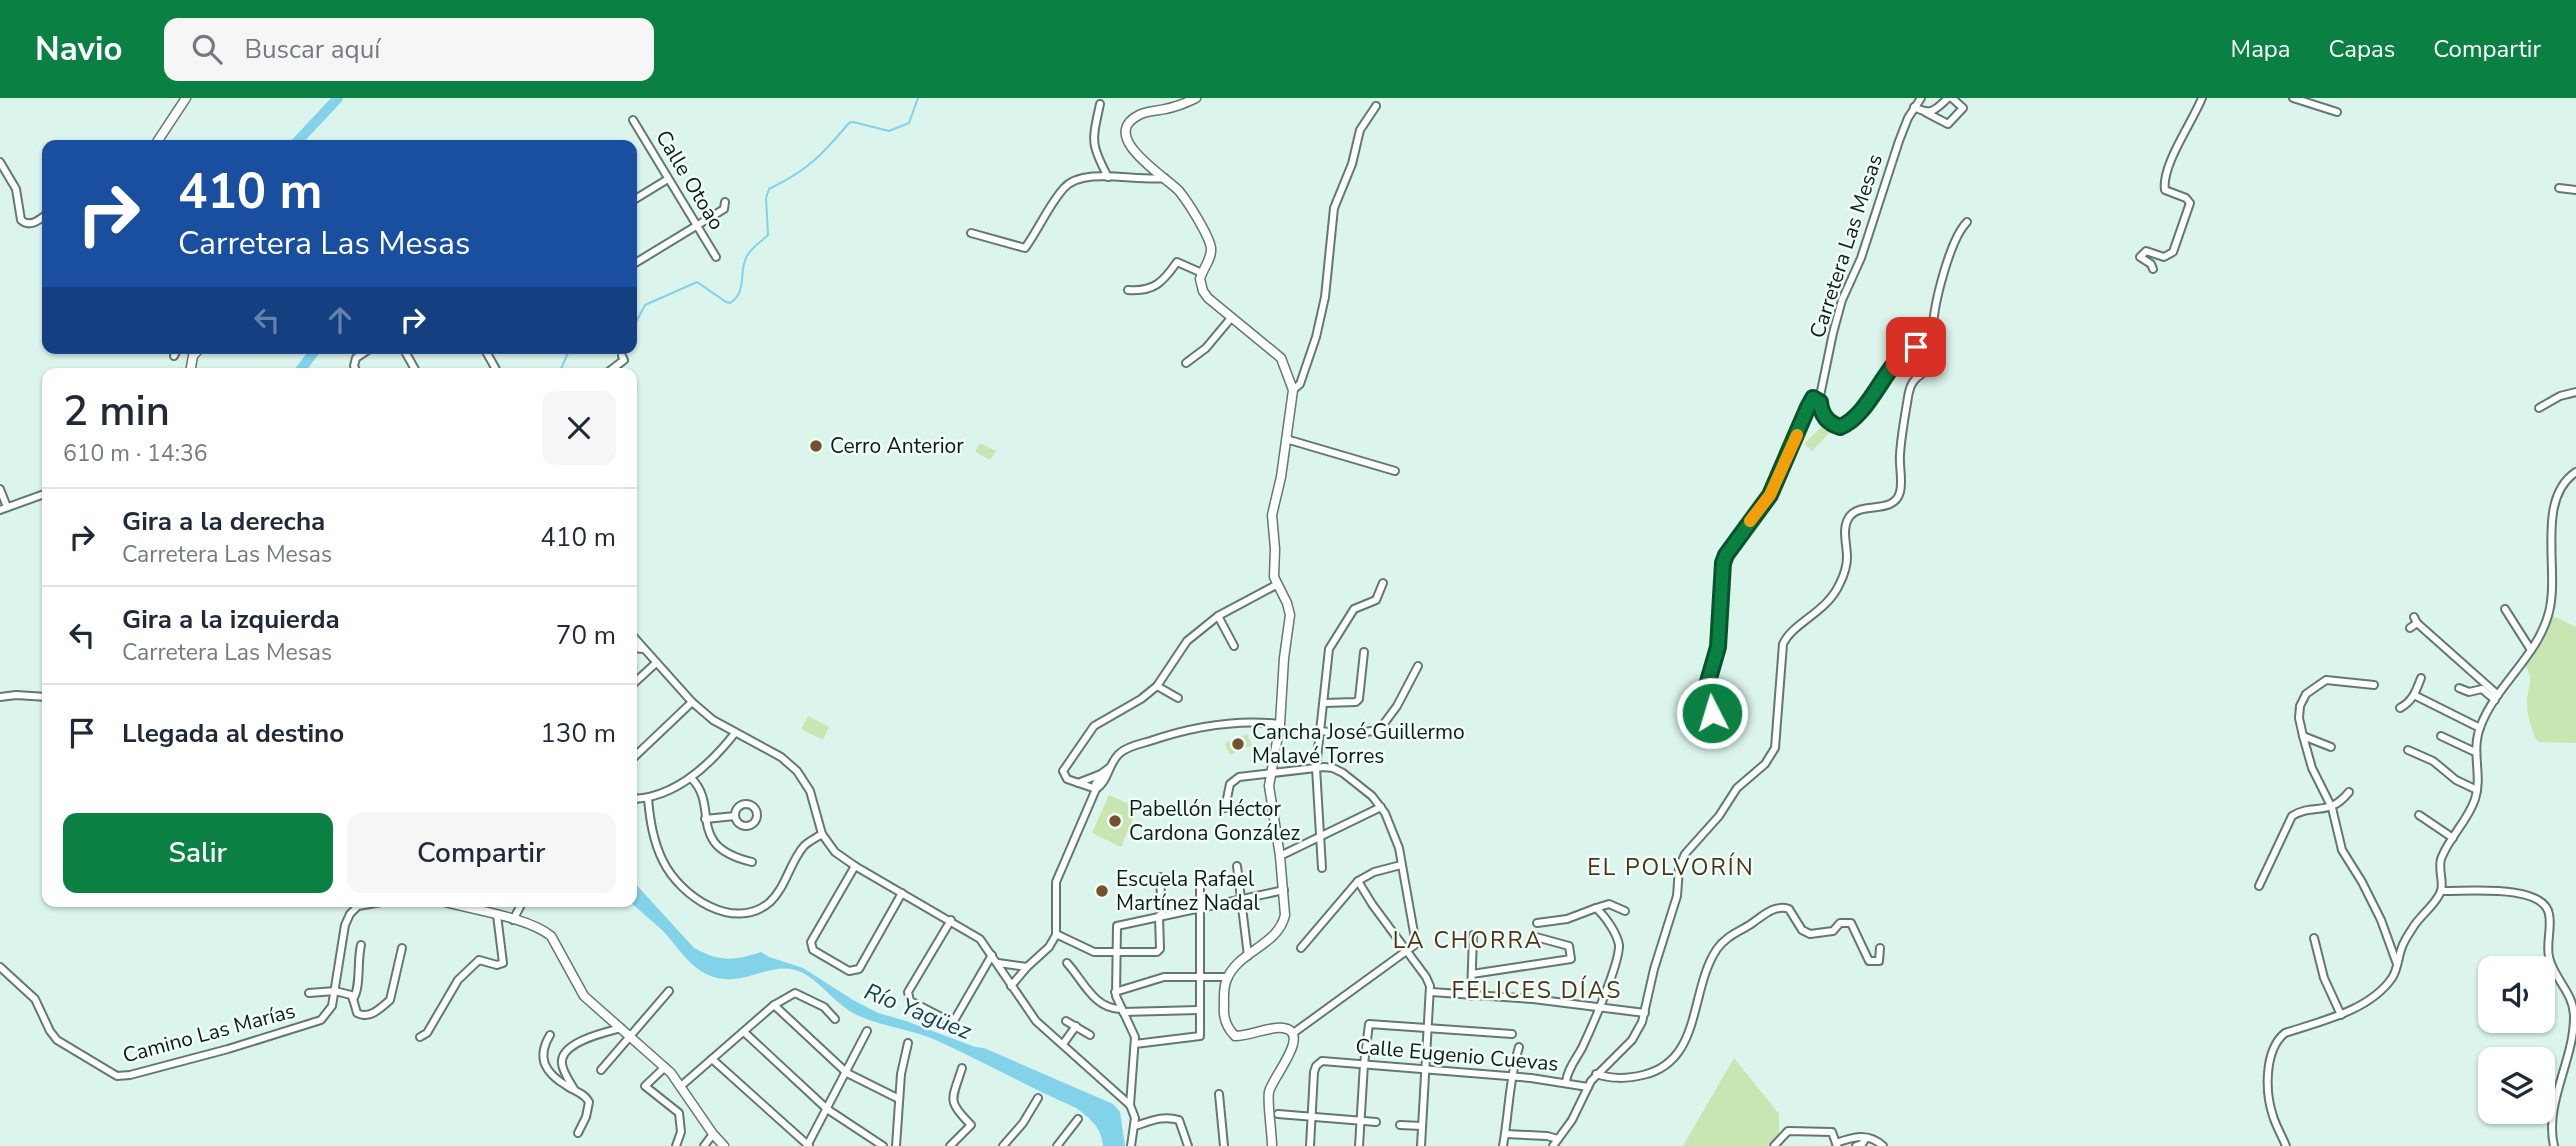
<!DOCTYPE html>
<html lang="es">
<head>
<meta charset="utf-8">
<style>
	body { margin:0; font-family:"Nunito Sans",sans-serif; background:#f6f6f7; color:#1f2937; height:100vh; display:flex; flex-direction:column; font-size:26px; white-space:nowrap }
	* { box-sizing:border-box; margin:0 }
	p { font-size:23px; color:#747a83 }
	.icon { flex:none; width:38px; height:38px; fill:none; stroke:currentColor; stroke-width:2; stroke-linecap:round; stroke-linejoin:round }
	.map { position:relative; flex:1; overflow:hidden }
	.side { position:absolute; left:42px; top:270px; width:595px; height:539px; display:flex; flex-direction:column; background:#fff; border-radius:14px; box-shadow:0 2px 5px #0004 }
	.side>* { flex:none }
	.hud { position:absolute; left:42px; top:42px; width:595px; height:214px; border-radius:14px; box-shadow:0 2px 5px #0004; background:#1a4fa0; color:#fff; overflow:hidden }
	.fabs { position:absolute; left:2478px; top:858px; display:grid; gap:14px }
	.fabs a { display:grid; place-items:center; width:77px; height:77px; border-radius:14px; background:#fff; box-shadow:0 2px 5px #0004; font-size:35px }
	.pin { position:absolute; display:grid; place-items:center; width:60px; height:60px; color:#fff; margin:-30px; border-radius:14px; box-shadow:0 4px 10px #0006 }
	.me { position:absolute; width:77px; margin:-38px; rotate:355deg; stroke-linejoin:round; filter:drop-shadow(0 0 5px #0008) }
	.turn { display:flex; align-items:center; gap:24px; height:147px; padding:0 21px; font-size:32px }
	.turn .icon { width:91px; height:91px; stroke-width:2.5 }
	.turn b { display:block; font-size:49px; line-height:60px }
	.lanes { display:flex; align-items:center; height:66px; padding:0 21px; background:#0003; justify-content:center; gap:35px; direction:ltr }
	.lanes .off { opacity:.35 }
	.round { display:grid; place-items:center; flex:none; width:74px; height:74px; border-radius:14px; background:#f6f6f7 }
	.summary { display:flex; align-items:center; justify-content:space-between; height:119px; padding:0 21px }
	h1 { font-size:42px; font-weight:600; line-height:52px }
	.cta { display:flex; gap:14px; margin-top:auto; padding:14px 21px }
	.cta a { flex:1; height:80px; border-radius:14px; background:#0b8043; color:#fff; font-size:28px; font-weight:600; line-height:80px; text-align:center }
	.cta a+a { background:#f6f6f7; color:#1f2937 }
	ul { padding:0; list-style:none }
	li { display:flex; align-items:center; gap:21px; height:98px; padding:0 21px; border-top:2px solid #e0e1e3 }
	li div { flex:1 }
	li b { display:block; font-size:26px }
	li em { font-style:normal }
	header { display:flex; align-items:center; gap:42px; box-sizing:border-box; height:98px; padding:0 35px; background:#0b8043; color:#fff }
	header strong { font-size:33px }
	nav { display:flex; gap:38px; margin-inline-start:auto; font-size:24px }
	.search { width:490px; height:63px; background:#f6f6f7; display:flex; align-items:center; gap:18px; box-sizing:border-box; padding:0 24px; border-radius:14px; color:#747a83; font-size:26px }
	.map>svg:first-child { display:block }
	.green { fill:#c8e6b2 }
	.water { fill:#82d2ea }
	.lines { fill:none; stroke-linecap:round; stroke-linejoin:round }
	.stream { stroke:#82d2ea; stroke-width:2 }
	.river { stroke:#82d2ea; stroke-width:10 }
	.minor-casing { stroke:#627872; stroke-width:10 }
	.major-casing { stroke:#627872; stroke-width:11 }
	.minor { stroke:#fff; stroke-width:6 }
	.major { stroke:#fff; stroke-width:8 }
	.route-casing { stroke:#07532c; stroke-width:18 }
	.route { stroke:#0b8043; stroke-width:12 }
	.slow { stroke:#f59e0b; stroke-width:12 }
	.poi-dot { fill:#75522b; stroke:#f0fefa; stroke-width:2.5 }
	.labels { text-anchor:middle; stroke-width:5; stroke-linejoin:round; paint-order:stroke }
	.street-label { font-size:21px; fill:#121a18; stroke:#f0fefa }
	.poi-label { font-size:21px; fill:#121a18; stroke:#f0fefa; text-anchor:start }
	.neighbourhood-label { font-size:23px; letter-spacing:2px; fill:#4d3213; stroke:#f0fefa }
	.water-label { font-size:23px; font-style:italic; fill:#1b404b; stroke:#f0fefa }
</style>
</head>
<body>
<header>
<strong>Navio</strong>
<div class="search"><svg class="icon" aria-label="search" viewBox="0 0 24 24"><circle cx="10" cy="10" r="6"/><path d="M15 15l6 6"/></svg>Buscar aquí</div>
<nav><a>Mapa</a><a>Capas</a><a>Compartir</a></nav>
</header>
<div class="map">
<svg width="2576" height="1048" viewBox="0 0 2576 1048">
	<rect width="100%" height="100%" fill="#dbf4ec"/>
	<g class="green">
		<path d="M1823 327 1830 334 1812 353 1804 346Z"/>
		<path d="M980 345 996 353 990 362 975 354Z"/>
		<path d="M2551 517 2576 529V645L2539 644 2535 640C2532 630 2527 617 2527 606 2526 591 2536 582 2525 568L2544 536Z"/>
		<path d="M808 618 829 629 823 642 801 631Z"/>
		<path d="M1247 636 1252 647 1230 657 1225 645Z"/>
		<path d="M1109 697 1138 710 1121 749 1092 735Z"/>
		<path d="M1734 960 1779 1016V1036L1767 1048H1683Z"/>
	</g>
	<path class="water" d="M632 782 694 850C720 864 734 863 761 854L769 859 803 870 853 902 878 915 906 923 975 949 984 950 1113 1006 1120 1014 1125 1048H1103C1102 1030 1090 1020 1076 1010 1029 989 984 964 938 943 912 931 882 929 857 917 836 907 823 886 803 875 773 859 745 891 711 878 689 870 677 847 661 831 651 822 640 813 629 803H632Z"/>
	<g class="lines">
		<g class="stream">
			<path d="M632 232 645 207 697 184 726 204 730 205C748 194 738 173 747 158 752 149 761 144 768 137L766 100 769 91C808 72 821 58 849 25L853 24 889 33 909 25 918 0"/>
			<path d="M559 275 568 255 573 250"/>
		</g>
		<g class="river">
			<path d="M294 47 338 0"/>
			<path d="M298 275 317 250"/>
		</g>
		<g class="minor-casing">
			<g id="minor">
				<path d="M1921 0 1908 20 1899 43 1861 160 1842 202 1833 235 1820 298 1822 314 1829 324 1840 329 1858 317 1908 252 1916 249H1924L1931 258"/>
				<path d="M2293 0 2337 14"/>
				<path d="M1100 6C1092 43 1090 45 1108 79"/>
				<path d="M1914 9C1932 18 1935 12 1948 0"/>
				<path d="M1925 14 1948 26 1963 10 1952 0"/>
				<path d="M633 22 716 159"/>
				<path d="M0 64 16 91 21 122C30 130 39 122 47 116"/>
				<path d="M2559 90 2576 92"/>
				<path d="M632 103 668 81"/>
				<path d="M971 135 1025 150C1039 131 1048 108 1064 90 1084 68 1137 84 1165 80"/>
				<path d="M632 167 724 111 725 104"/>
				<path d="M2153 171 2151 166 2140 159 2146 153 2164 159 2173 154 2190 105 2186 100 2165 92C2161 68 2192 25 2202 0"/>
				<path d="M1128 192C1154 194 1163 184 1177 164L1202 175"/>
				<path d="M403 250 417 275"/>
				<path d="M484 250 498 275"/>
				<path d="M174 258 178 250"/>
				<path d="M1186 265 1206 250 1231 220"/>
				<path d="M357 275 354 268 356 260 371 250"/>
				<path d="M607 275 624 262 622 258"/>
				<path d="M1293 292 1300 286 1316 239 1325 199 1334 110 1352 66 1360 32 1376 8"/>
				<path d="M2539 310 2560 298 2576 294"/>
				<path d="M1286 341 1395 373"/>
				<path d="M0 391 7 409"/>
				<path d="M0 412 47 395"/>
				<path d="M2505 511 2531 552"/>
				<path d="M1218 518 1234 548"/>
				<path d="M2417 525 2498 597"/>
				<path d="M2410 530 2417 525 2414 519"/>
				<path d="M632 537 692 604 713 622 781 659 797 673 810 693 822 736 835 754 855 768 980 841 1036 923 1130 1007 1135 1020 1131 1048"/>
				<path d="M632 550 643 551"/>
				<path d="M632 587 656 565"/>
				<path d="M2374 587 2326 582 2306 596 2300 608 2299 620 2303 638 2312 670 2332 710 2342 752 2362 784 2381 822 2397 866"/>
				<path d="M1157 588 1178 600"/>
				<path d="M2459 590 2469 594 2482 591 2495 602"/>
				<path d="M2414 597 2480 630"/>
				<path d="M0 599 16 597 47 599"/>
				<path d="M1324 605 1356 604 1359 601 1364 554"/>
				<path d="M2400 610C2413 603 2416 593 2421 580"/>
				<path d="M1735 627 1715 619 1705 601 1718 549 1723 465 1725 457 1770 397 1808 309 1813 300 1820 304"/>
				<path d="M1321 633 1350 637 1371 633 1377 635 1397 608 1418 568"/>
				<path d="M2303 638 2331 649"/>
				<path d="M2441 638 2475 654"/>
				<path d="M2408 652 2433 663 2456 682 2477 692"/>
				<path d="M632 661 692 604"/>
				<path d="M691 680C721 709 684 748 752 764"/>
				<path d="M1078 685 1101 676"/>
				<path d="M1096 691 1067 681 1063 673 1094 628 1141 601 1157 588 1187 543 1218 518 1276 487"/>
				<path d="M1096 691C1109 683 1108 665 1120 655 1128 648 1140 646 1150 643 1191 629 1236 621 1280 626"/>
				<path d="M632 701C675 700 709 668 735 635"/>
				<path d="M648 701C650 722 653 743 663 763 680 798 734 835 770 804 786 789 790 764 804 748 809 743 816 740 822 736"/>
				<circle cx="746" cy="717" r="11"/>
				<path d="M1225 710 1230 686 1239 679 1324 669 1333 670 1343 675 1372 698 1385 715 1399 750 1416 846 1292 936"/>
				<path d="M2419 717 2453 740"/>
				<path d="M705 721 735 718"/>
				<path d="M1280 758 1381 709"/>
				<path d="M855 768 811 844 813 852 849 873 859 871 902 795"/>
				<path d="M1237 768 1248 858"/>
				<path d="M1322 770 1316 670 1329 551 1354 511 1376 502 1383 485"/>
				<path d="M1160 779 1162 817"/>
				<path d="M1358 783 1372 806 1426 879 1430 888 1421 1048"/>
				<path d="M2259 788 2292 718C2315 704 2328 720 2349 694"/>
				<path d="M2441 793C2465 794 2543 785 2549 816 2552 830 2546 845 2549 859 2554 881 2573 894 2574 917 2575 961 2544 1004 2554 1048"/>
				<path d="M1596 810 1609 806 1625 813"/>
				<path d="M513 822 523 803"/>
				<path d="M951 822 908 894 910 903 947 922 955 921 992 857"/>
				<path d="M1537 825 1567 821 1596 810C1605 818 1617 835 1619 847 1620 865 1591 931 1582 950 1576 961 1567 972 1566 984"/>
				<path d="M1056 836 1094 854H1157L1160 851 1159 818"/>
				<path d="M2314 840 2324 880 2341 917"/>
				<path d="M1301 850 1358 783 1374 774 1401 767"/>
				<path d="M998 865 1027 869"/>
				<path d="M1067 865C1083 882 1094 912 1122 911"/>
				<path d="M0 869 35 901 50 933 57 942 117 978 130 977 228 951 321 922 332 908 345 827 350 816 358 808 387 803"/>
				<path d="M1472 876 1571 861 1569 848 1536 839"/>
				<path d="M1011 888 1027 869 1049 849 1056 837V784L1096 691 1095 687 1101 676 1109 670"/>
				<path d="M1115 894 1164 879H1227"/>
				<path d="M1431 894 1533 901 1645 915"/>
				<path d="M309 895 335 893 351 897 353 901"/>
				<path d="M1471 898 1473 837"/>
				<path d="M353 901 357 915C369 922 381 910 390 902L402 850"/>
				<path d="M353 901C361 890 357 863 361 847"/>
				<path d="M774 907 847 975 899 1001"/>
				<path d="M1123 914 1199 912"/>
				<path d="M1066 923 1090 937"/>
				<path d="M744 934 827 1011 883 1048"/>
				<path d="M550 937C536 960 545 975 567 988 576 994 584 995 589 1004L586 1019 578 1035"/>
				<path d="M420 939 427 935 458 882 479 862 497 867 503 865 497 817"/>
				<path d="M1063 946 1076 928"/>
				<path d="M1135 946 1200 938V779"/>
				<path d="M712 961 809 1048"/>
				<path d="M665 969 645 988 679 1015 681 1034 676 1048"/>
				<path d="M601 972 669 893"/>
				<path d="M1596 976C1613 981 1626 981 1643 977 1703 963 1689 892 1717 851 1726 838 1739 834 1751 826 1763 818 1774 806 1789 811L1802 832 1810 836 1833 833 1840 825H1851L1869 863H1879L1880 850"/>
				<path d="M681 988 774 907 795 895 824 909 835 921"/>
				<path d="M574 991C570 984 563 974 562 966 559 944 606 934 621 930"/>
				<path d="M1219 996 1224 1048"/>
				<path d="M1130 1007 1135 939 1116 898 1117 828 1284 792"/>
				<path d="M1278 1016 1376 1024"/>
				<path d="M1400 1027 1422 1028"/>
				<path d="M1135 1028C1151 1023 1163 1017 1179 1022L1188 1048"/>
				<path d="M1506 1036 1547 1038 1558 1041"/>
				<path d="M1836 1045C1853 1039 1868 1034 1883 1048"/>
				<path d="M704 1048 713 1036"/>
				<path d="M807 1048 867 933"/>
				<path d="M896 1048 901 976 908 945"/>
				<path d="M950 1048 971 1027C946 1002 952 1002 962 970"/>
				<path d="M1003 1048 1023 1025 1038 1000"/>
				<path d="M1057 1048 1078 1021"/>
				<path d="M1310 1048 1314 974 1316 968 1322 963 1531 980 1588 989"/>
				<path d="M1359 1048 1364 966 1369 926 1512 936"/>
				<path d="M1503 1048C1509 1015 1509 981 1519 949"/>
				<path d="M1553 1048 1572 1022 1591 983 1632 942 1642 924 1654 871 1677 798 1679 770 1685 756 1719 718 1737 690 1765 666 1775 650 1783 546C1793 524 1827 515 1840 485 1844 477 1847 468 1847 459 1847 446 1841 429 1850 418 1862 403 1894 417 1900 394 1903 382 1899 369 1900 357 1901 338 1905 318 1908 299 1912 273 1926 280 1931 265 1934 253 1932 241 1933 229 1934 205 1950 141 1967 124"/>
				<path d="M1774 1048 1788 1033 1832 1034 1837 1048"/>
				<path d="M1856 1048 1862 1046 1866 1040"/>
				<path d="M2286 1048C2282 1038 2276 1028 2273 1018 2265 994 2264 952 2285 935 2321 923 2369 913 2392 880 2398 871 2398 859 2402 849 2404 843 2408 837 2412 831 2419 818 2436 807 2441 793 2444 783 2438 772 2441 761 2449 739 2468 723 2475 701 2483 677 2470 653 2481 627 2497 586 2538 558 2549 514 2560 472 2535 401 2576 374"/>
			</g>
		</g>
		<g class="major-casing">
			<g id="major">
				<path d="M1196 0C1186 5 1176 9 1165 11 1157 13 1146 13 1139 17 1097 38 1166 79 1179 93 1188 104 1209 137 1211 150 1212 161 1203 170 1200 181L1203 193 1208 200 1281 260 1293 292 1281 379 1272 417 1275 451 1274 479 1287 505 1290 517 1284 560 1280 626 1269 688 1280 758 1285 817C1278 848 1238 853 1227 881 1223 889 1224 899 1224 908 1223 919 1227 930 1235 938 1250 938 1270 928 1283 930 1313 934 1271 981 1269 994 1267 1005 1272 1034 1272 1048"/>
				<path d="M155 47 186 0"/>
				<path d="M190 275 193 258 200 250"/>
				<path d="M442 803C472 812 528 819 551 838L584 898 671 975 713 1036 724 1048"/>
			</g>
		</g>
		<use href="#minor" class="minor"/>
		<use href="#major" class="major"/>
	</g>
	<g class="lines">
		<g class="route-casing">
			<path id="route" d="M1712 615 1707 606 1705 594 1718 549 1723 465 1726 457 1770 397 1808 309 1813 300 1820 304C1821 316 1827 325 1840 329 1872 317 1888 256 1916 249"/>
		</g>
		<use href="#route" class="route"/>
		<path class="slow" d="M1750 423 1770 397 1797 337"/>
	</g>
	<g class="poi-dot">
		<circle cx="816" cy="348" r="7"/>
		<circle cx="1238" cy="646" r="7"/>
		<circle cx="1115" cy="723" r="7"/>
		<circle cx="1102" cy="793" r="7"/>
	</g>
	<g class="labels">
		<g class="street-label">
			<text transform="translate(690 82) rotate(59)" y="7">Calle Otoao</text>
			<text transform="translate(1846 148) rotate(-72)" y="7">Carretera Las Mesas</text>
			<text transform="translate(209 935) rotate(-15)" y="7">Camino Las Marías</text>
			<text transform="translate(1457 957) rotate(5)" y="7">Calle Eugenio Cuevas</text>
		</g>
		<g class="poi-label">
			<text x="830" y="355">Cerro Anterior</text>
			<text x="1252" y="641">Cancha José Guillermo<tspan x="1252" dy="24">Malavé Torres</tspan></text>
			<text x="1129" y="718">Pabellón Héctor<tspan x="1129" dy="24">Cardona González</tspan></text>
			<text x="1116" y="788">Escuela Rafael<tspan x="1116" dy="24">Martínez Nadal</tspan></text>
		</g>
		<g class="neighbourhood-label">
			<text x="1671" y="777">EL POLVORÍN</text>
			<text x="1468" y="850">LA CHORRA</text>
			<text x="1537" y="900">FELICES DÍAS</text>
		</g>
		<g class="water-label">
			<text transform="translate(918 913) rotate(22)" y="8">Río Yagüez</text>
		</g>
	</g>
</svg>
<div class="fabs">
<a><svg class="icon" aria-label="sound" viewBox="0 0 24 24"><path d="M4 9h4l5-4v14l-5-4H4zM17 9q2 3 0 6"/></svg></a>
<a><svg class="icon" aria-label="layers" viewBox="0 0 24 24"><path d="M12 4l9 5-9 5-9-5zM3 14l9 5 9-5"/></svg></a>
</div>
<div class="pin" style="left:1916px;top:249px;background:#d93025"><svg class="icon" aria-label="arrive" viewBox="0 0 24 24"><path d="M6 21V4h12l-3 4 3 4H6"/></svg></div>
<svg class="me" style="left:1712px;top:615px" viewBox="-20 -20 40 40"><circle r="17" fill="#0b8043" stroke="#fff" stroke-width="3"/><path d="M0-11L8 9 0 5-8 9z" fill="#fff"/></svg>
<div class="hud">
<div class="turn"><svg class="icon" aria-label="right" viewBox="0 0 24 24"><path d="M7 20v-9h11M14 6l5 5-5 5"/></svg><div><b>410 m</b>Carretera Las Mesas</div></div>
<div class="lanes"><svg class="icon off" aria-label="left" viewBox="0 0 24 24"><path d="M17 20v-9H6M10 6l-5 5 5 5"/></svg><svg class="icon off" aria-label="ahead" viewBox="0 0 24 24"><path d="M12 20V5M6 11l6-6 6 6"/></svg><svg class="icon" aria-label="right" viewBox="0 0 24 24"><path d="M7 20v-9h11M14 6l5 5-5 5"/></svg></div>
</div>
<section class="side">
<div class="summary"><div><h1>2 min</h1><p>610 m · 14:36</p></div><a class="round"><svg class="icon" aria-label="close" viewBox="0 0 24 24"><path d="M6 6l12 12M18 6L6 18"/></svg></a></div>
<ul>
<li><svg class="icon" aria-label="right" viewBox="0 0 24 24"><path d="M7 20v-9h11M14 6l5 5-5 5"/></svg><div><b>Gira a la derecha</b><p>Carretera Las Mesas</p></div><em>410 m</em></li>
<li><svg class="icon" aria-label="left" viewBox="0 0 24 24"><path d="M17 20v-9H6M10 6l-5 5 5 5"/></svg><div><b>Gira a la izquierda</b><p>Carretera Las Mesas</p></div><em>70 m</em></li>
<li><svg class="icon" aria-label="arrive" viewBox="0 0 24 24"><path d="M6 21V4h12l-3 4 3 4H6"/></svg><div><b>Llegada al destino</b></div><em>130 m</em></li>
</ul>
<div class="cta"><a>Salir</a><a>Compartir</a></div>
</section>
</div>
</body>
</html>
